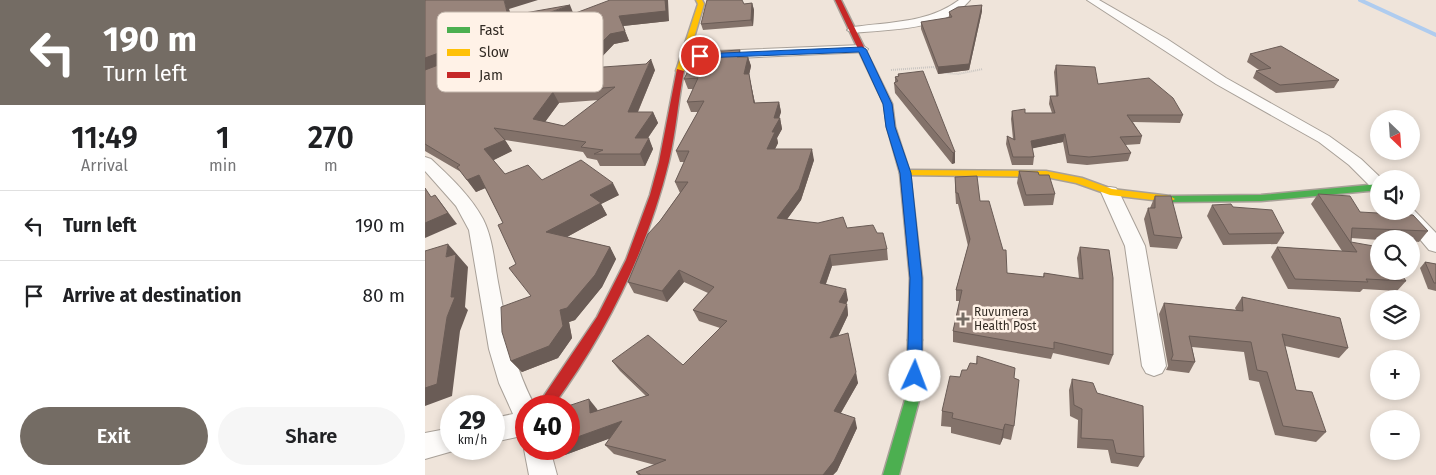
<!DOCTYPE html>
<html lang="en">
<head>
<meta charset="utf-8">
<style>
	body { margin:0; font-family:"Fira Sans",sans-serif; background:#f6f6f6; color:#202124; height:100vh; display:flex; flex-direction:column; font-size:19px; white-space:nowrap }
	* { box-sizing:border-box; margin:0 }
	p { font-size:16px; color:#757577 }
	.icon { flex:none; width:28px; height:28px; fill:none; stroke:currentColor; stroke-width:2; stroke-linecap:round; stroke-linejoin:round }
	.map { position:relative; flex:1; overflow:hidden }
	.drawer { display:flex; flex-direction:column; background:#fff; width:425px }
	.drawer>* { flex:none }
	.top-card { background:#746c64; color:#fff; overflow:hidden }
	.needle { width:32px; rotate:155deg }
	.controls { position:absolute; left:945px; top:110px; display:grid; gap:10px }
	.controls a { display:grid; place-items:center; width:50px; height:50px; border-radius:50%; background:#fff; box-shadow:0 2px 8px #0003; font-size:25px }
	.speed { position:absolute; left:15px; top:395px; display:flex; gap:10px; font-size:25px; font-weight:700; text-align:center }
	.speed>* { display:grid; place-content:center; width:65px; height:65px; border-radius:50%; background:#fff; box-shadow:0 2px 8px #0003; line-height:1 }
	.speed small { font-size:12px; font-weight:400 }
	.speed .limit { border:8px solid #d22; background:#fff; color:#111 }
	.pin { position:absolute; display:grid; place-items:center; width:42px; height:42px; color:#fff; margin:-21px; border:2px solid #fff; border-radius:50%; box-shadow:0 1px 5px #0007 }
	.me { position:absolute; width:55px; margin:-28px; rotate:2deg; stroke-linejoin:round; filter:drop-shadow(0 0 4px #0008) }
	.turn { display:flex; align-items:center; gap:18px; height:105px; padding:0 20px; font-size:22px }
	.turn .icon { width:65px; height:65px; stroke-width:2.5 }
	.turn b { display:block; font-size:35px; line-height:42px }
	.eta { display:flex; justify-content:space-evenly; align-items:center; height:85px; text-align:center }
	.eta b { font-size:30px; font-weight:600; line-height:35px }
	.action { display:flex; gap:10px; margin-top:auto; padding:10px 20px }
	.action a { flex:1; height:58px; border-radius:30px; background:#746c64; color:#fff; font-size:20px; font-weight:600; line-height:58px; text-align:center }
	.action a+a { background:#f6f6f6; color:#202124 }
	ul { padding:0; list-style:none }
	li { display:flex; align-items:center; gap:15px; height:70px; padding:0 20px; border-top:1px solid #e0e0e0 }
	li div { flex:1 }
	li b { display:block; font-size:19px }
	li em { font-style:normal }
	main { display:flex; flex:1; min-height:0 }
	.map>svg:first-child { display:block }
	.lines { fill:none; stroke-linecap:round; stroke-linejoin:round }
	.stream { stroke:#afccef; stroke-width:4 }
	.street-casing { stroke:#a8a098; stroke-width:2 }
	.fast-casing { stroke:#a8a098; stroke-width:3 }
	.slow-casing { stroke:#a8a098; stroke-width:3 }
	.jam-casing { stroke:#a8a098; stroke-width:3 }
	.path { stroke:#cac6c2; stroke-width:2; stroke-dasharray:1 1; stroke-linecap:butt }
	.street { fill:#fdfbf9; fill-rule:evenodd }
	.fast { fill:#4caf50; fill-rule:evenodd }
	.slow { fill:#ffc107; fill-rule:evenodd }
	.jam { fill:#c62828; fill-rule:evenodd }
	.wall { fill:#83726a; fill-rule:evenodd }
	.shaded-wall { fill:#6a5c56 }
	.building { fill:#98847b; stroke:#6a5c56; fill-rule:evenodd }
	.route { fill:#1a73e8; stroke:#114b97 }
	.poi-dot { fill:#746c64; stroke:#fff2e7; stroke-width:2 }
	.labels { text-anchor:middle; stroke-width:5; stroke-linejoin:round; paint-order:stroke }
	.poi-label { font-size:12px; fill:#322b24; stroke:#fff2e7; text-anchor:start }
	.key { fill:#fff2e7; stroke:#c2b6ac; stroke-width:1 }
	.key-label { font-size:14px; fill:#322b24 }
</style>
</head>
<body>
<main>
<section class="drawer">
<div class="top-card">
<div class="turn"><svg class="icon" aria-label="left" viewBox="0 0 24 24"><path d="M17 20v-9H6M10 6l-5 5 5 5"/></svg><div><b>190 m</b>Turn left</div></div>
</div>
<div class="eta">
<div><b>11:49</b><p>Arrival</p></div>
<div><b>1</b><p>min</p></div>
<div><b>270</b><p>m</p></div>
</div>
<ul>
<li><svg class="icon" aria-label="left" viewBox="0 0 24 24"><path d="M17 20v-9H6M10 6l-5 5 5 5"/></svg><div><b>Turn left</b></div><em>190 m</em></li>
<li><svg class="icon" aria-label="arrive" viewBox="0 0 24 24"><path d="M6 21V4h12l-3 4 3 4H6"/></svg><div><b>Arrive at destination</b></div><em>80 m</em></li>
</ul>
<div class="action"><a>Exit</a><a>Share</a></div>
</section>
<div class="map">
<svg width="1011" height="475" viewBox="0 0 1011 475">
	<rect width="100%" height="100%" fill="#efe4da"/>
	<g class="lines">
		<path class="stream" d="M935 0 1011 35"/>
		<g class="street-casing">
			<g id="street">
				<path d="M534 0H545C519 31 465 29 428 33L422 30 428 27C464 22 504 23 534 0Z"/>
				<path d="M662 0H674L742 39 801 78 904 136 936 159 957 179H954V190L948 189 924 165 894 142 791 84Z"/>
				<path d="M437 45 443 49 441 52 291 59 285 55 291 51Z"/>
				<path d="M0 157 6 159C25 177 45 195 58 219 68 239 69 261 73 282 81 325 89 368 110 406H101V435L69 442V418L88 414 74 383 64 349 44 230 31 206 0 171Z"/>
				<path d="M685 187 691 188 694 192 720 246 741 366 737 373 729 376 721 373 717 366 700 246 676 192 679 188Z"/>
				<path d="M986 207 1011 233V252L1004 250 971 211H986Z"/>
				<path d="M26 428V449H35L0 459V433Z"/>
				<path d="M101 444V449H125L132 475H104L99 449Z"/>
			</g>
		</g>
		<g class="fast-casing">
			<g id="fast">
				<path d="M954 184V190L836 201 745 202 740 199 745 196 836 195Z"/>
				<path d="M490 334 495 336 497 340 496 393 474 475H458L482 393 483 340 485 336Z"/>
			</g>
		</g>
		<g class="slow-casing">
			<g id="slow">
				<path d="M271 0H277L279 4 259 71 255 73 251 71 273 4Z"/>
				<path d="M480 170 621 171 657 178 687 189 745 196 750 199 745 202 685 195 651 183 621 177 477 175 475 173Z"/>
			</g>
		</g>
		<g class="jam-casing">
			<g id="jam">
				<path d="M410 0H416L467 104 470 127 485 173 497 278V340L495 344 490 346 485 344 483 340 485 278 475 173 462 127 459 104Z"/>
				<path d="M252 69 259 71C253 101 251 131 244 161 222 251 182 332 128 406H112L172 317 201 260 225 195 234 162Z"/>
			</g>
		</g>
		<path class="path" d="M466 70 508 67 521 73 533 74 558 69"/>
		<use href="#street" class="street"/>
		<use href="#fast" class="fast"/>
		<use href="#slow" class="slow"/>
		<use href="#jam" class="jam"/>
	</g>
	<g class="wall">
		<path d="M0 0 84 9 86 16 149 14 244 21 198 26 204 41 189 44 166 68 230 70 213 112H228L233 123 223 138 228 149 220 166H175L172 160 162 158 158 152 80 140 87 151 68 160 80 174 117 180 194 195 176 204 182 215 142 237 185 247 191 259 177 287 150 320 144 322 147 338 133 358 97 372 86 361 106 296 91 264 78 223 60 188 51 192 36 172 0 151ZM174 100 139 126 120 122 134 103Z"/>
		<path d="M327 3 329 10 328 26 278 30 276 24 319 4Z"/>
		<path d="M557 5V11L544 70 513 74 496 29V22L524 18V12Z"/>
		<path d="M825 54 914 80 909 88 851 93 828 78 831 71 834 70 822 62Z"/>
		<path d="M317 57H323L326 66 324 75 330 103 354 102 356 112 354 118H355L357 129 352 138 353 143 350 149 389 160 376 200 362 219 422 228 462 249 463 260 407 266 401 284 423 300 421 304H422L423 315 413 336 433 383 416 413 432 428 412 471 408 475H213L211 472 230 465 189 454 180 445 185 438 140 455 134 449H144L172 409 173 411 221 396 195 371 187 361 258 365 295 328 274 321 268 310 283 293 259 282 242 302 209 293 203 282 235 221 255 193 250 182 260 162H255L251 151 273 112H266L262 102 268 89H263L259 79 262 73 261 69Z"/>
		<path d="M631 65 673 84 758 115 755 123 708 122 717 136 715 144 700 145 706 153 703 161 662 165 642 163 638 142 607 148 609 157 608 165H587L581 144 582 136 588 139 586 119 587 111 600 113H627L624 104 625 96H631L629 72Z"/>
		<path d="M473 74 530 152V163L527 164 470 93 469 83 470 82V77L473 76Z"/>
		<path d="M594 171 614 175 630 194 628 205 599 206 592 183Z"/>
		<path d="M530 177 555 201 582 273 618 277 619 273 654 279 652 258 655 247 688 355 684 365 628 353 626 359 528 342V331L535 301H531V290L543 246 533 204H531L530 188Z"/>
		<path d="M893 194 935 212 1003 231 994 242 986 241V239H954V240L926 238V242L981 281 972 291 938 289 935 292 863 289 846 257 852 247 917 251 886 204Z"/>
		<path d="M730 196 757 238 752 249 725 247 719 219 723 208H725Z"/>
		<path d="M787 205 808 207 859 233 852 244 798 245 782 216Z"/>
		<path d="M1000 262 1011 264V291L1003 289 995 268Z"/>
		<path d="M817 297 923 348 914 358 860 346 871 390 901 432 891 442 850 435 834 382 824 380 819 352 767 347 770 362 764 373 741 370 743 366 734 314 739 303 811 310 810 308Z"/>
		<path d="M552 356 589 378V426L586 440 578 438 575 445 526 433V427L516 426 517 411 535 377 542 370 551 364Z"/>
		<path d="M647 379 672 393 719 457 713 467 686 463 683 450 652 448 653 420 645 416 644 390Z"/>
	</g>
	<g class="shaded-wall">
		<path d="M79 0H113L84 9 88 26 145 5 149 15 0 71V58L83 16Z"/>
		<path d="M240 0H243L244 21 198 26 204 41 189 44 155 80 150 69 194 16Z"/>
		<path d="M327 3 329 10 328 26 326 20Z"/>
		<path d="M557 5V11L544 70 513 74V67Z"/>
		<path d="M315 50 317 60 312 57Z"/>
		<path d="M323 57 326 66 324 75 332 113 319 74Z"/>
		<path d="M226 59 230 70 208 123 203 112Z"/>
		<path d="M128 92 134 103 114 130 108 119Z"/>
		<path d="M354 102 356 112 353 121 355 118 357 129 352 138 353 143 345 159 342 149 347 132 349 118Z"/>
		<path d="M228 112 233 123 215 149 210 138Z"/>
		<path d="M640 134 638 142 605 149 606 141Z"/>
		<path d="M224 138 228 149 220 166 215 154Z"/>
		<path d="M80 140 87 151 67 161 59 149Z"/>
		<path d="M387 149 389 160 376 200 355 229 352 218Z"/>
		<path d="M530 152V163L527 164 528 153Z"/>
		<path d="M54 175 63 187 51 192 42 180Z"/>
		<path d="M188 183 194 195 176 204 182 215 129 244 121 232 165 195Z"/>
		<path d="M10 195 32 224 0 238V223Z"/>
		<path d="M23 244 43 267 40 307 43 310 35 331 27 396 0 406V388L22 317 26 297 21 257Z"/>
		<path d="M185 247 191 259 177 287 150 320 144 322 147 338 133 358 97 372 86 361 135 310Z"/>
		<path d="M405 255 407 266 397 294 395 283Z"/>
		<path d="M254 270 259 282 242 302 237 291Z"/>
		<path d="M421 289 423 300 416 313 414 302Z"/>
		<path d="M422 304 423 315 407 349 405 338Z"/>
		<path d="M431 372 433 383 411 421 409 411Z"/>
		<path d="M164 399 172 409 173 424 165 413Z"/>
		<path d="M430 418 432 428 412 471 408 475H398Z"/>
		<path d="M197 421 205 431 140 455 134 449H144V440Z"/>
		<path d="M580 424 578 438 575 445 578 430Z"/>
	</g>
	<g class="building">
		<path d="M0 0H79L83 16 145 5 0 58Z"/>
		<path d="M185 0H240L241 11 194 16 200 31 185 34 150 69 221 64 226 59 203 112H228L210 138H224L215 154H169L178 150 156 147 161 142 69 128 80 140 59 149 80 174 103 165 117 180 156 160 188 183 165 195 176 203 121 232 185 247 170 275 142 308 135 310 138 326 124 346 86 361 77 332 76 307 106 296 84 268 91 264 73 225 78 223 54 175 42 180 32 167 35 165 0 144V70ZM190 87 139 126 108 119 128 92Z"/>
		<path d="M282 0H317L319 4 327 3 326 20 276 24Z"/>
		<path d="M557 5 544 64 513 67 496 22 527 17 524 12 533 7Z"/>
		<path d="M856 46 914 80 855 85 831 71 846 68 825 54Z"/>
		<path d="M315 50 312 57H323L319 74H324L329 103 354 102 349 118H355L347 132H350L342 149H387L374 189 352 218 393 223 418 217 422 228 448 225 452 233H458L462 249 405 255 395 283 421 289 414 302 422 304 405 338 423 333 431 372 409 411 430 418 409 461 398 475H215V474L211 472 241 460 180 445 197 421 144 440 143 406 164 399 165 413 224 395 187 361 223 335 258 365 302 321 268 310 289 287 254 270 237 291 203 282 223 234 235 221 263 182H250L264 151H251L279 101 262 102 273 78 259 79 264 69H261L265 53Z"/>
		<path d="M631 65 670 67 673 84 724 78 748 98 758 115H702L717 136 695 137 706 153 664 157 644 155 640 134 606 141 609 157H588L582 136 590 140 587 111 600 109V113H630L625 96H633Z"/>
		<path d="M498 71 530 152 528 153 469 83 473 81 470 77 474 76 473 74Z"/>
		<path d="M594 171 613 172 614 175H624L630 194 601 195Z"/>
		<path d="M552 176 555 201H564L578 250H581L582 273 619 277V273L658 279 655 247 684 250 688 278V355L629 342V349L528 331 537 290H531L545 239 533 193H531L530 177Z"/>
		<path d="M0 188 6 197 10 195 23 213 0 223Z"/>
		<path d="M893 194 925 196 935 212 988 215 1003 231 927 228 926 242 954 247V271H974L981 281 941 279 943 282 870 279 852 247 932 252Z"/>
		<path d="M730 196H746L757 238 729 235 723 208H730Z"/>
		<path d="M806 204 808 207 847 210 859 233 804 234 787 205Z"/>
		<path d="M23 244 21 257 31 254 26 297H30L22 317 12 384 0 388V251Z"/>
		<path d="M1000 262 1011 264V283H1009Z"/>
		<path d="M817 297 915 318 923 348 857 334 871 390 887 392 901 432 858 426 842 372 832 370 826 342 764 336 770 362 746 360 748 355 739 303 818 311Z"/>
		<path d="M552 356 590 368 589 378 594 380 589 426 580 424 578 430 527 418 528 413 517 411 525 376 535 377 537 370H542L545 363 552 364Z"/>
		<path d="M647 379 668 383 672 393 718 406 719 457 691 453 688 440 656 438 657 409 649 405Z"/>
	</g>
	<path class="route" d="M437 47 441 49 467 104 470 127 486 173 497 278V376L495 381 490 383 485 381 482 376 485 278 475 173 461 127 458 104 434 52 275 58 272 56 275 54Z"/>
	<path class="poi-dot" d="M535.5 311.5h5v5h5v5h-5v5h-5v-5h-5v-5h5z"/>
	<g class="labels">
		<g class="poi-label">
			<text x="549" y="316">Ruvumera<tspan x="549" dy="14">Health Post</tspan></text>
		</g>
	</g>
	<rect x="12" y="12" width="166" height="80" rx="8" class="key"/>
	<rect x="22" y="27" width="23" height="6" fill="#4caf50"/>
	<rect x="22" y="49" width="23" height="7" fill="#ffc107"/>
	<rect x="22" y="72" width="23" height="6" fill="#c62828"/>
	<g class="key-label">
		<text x="54" y="35">Fast</text>
		<text x="54" y="57">Slow</text>
		<text x="54" y="80">Jam</text>
	</g>
</svg>
<div class="controls">
<a><svg class="needle" viewBox="-14 -14 28 28"><path d="M0-13l5 13h-10z" fill="#e53935"/><path d="M0 13l5-13h-10z" fill="#757577"/></svg></a>
<a><svg class="icon" aria-label="sound" viewBox="0 0 24 24"><path d="M4 9h4l5-4v14l-5-4H4zM17 9q2 3 0 6"/></svg></a>
<a><svg class="icon" aria-label="search" viewBox="0 0 24 24"><circle cx="10" cy="10" r="6"/><path d="M15 15l6 6"/></svg></a>
<a><svg class="icon" aria-label="layers" viewBox="0 0 24 24"><path d="M12 4l9 5-9 5-9-5zM3 14l9 5 9-5"/></svg></a>
<a>+</a>
<a>−</a>
</div>
<div class="speed"><div>29<small>km/h</small></div><div class="limit">40</div></div>
<div class="pin" style="left:275px;top:56px;background:#d93025"><svg class="icon" aria-label="arrive" viewBox="0 0 24 24"><path d="M6 21V4h12l-3 4 3 4H6"/></svg></div>
<svg class="me" style="left:490px;top:376px" viewBox="-20 -20 40 40"><circle r="19" fill="#fff"/><path d="M0-13L10 11 0 6-10 11z" fill="#1a73e8"/></svg>
</div>
</main>
</body>
</html>
